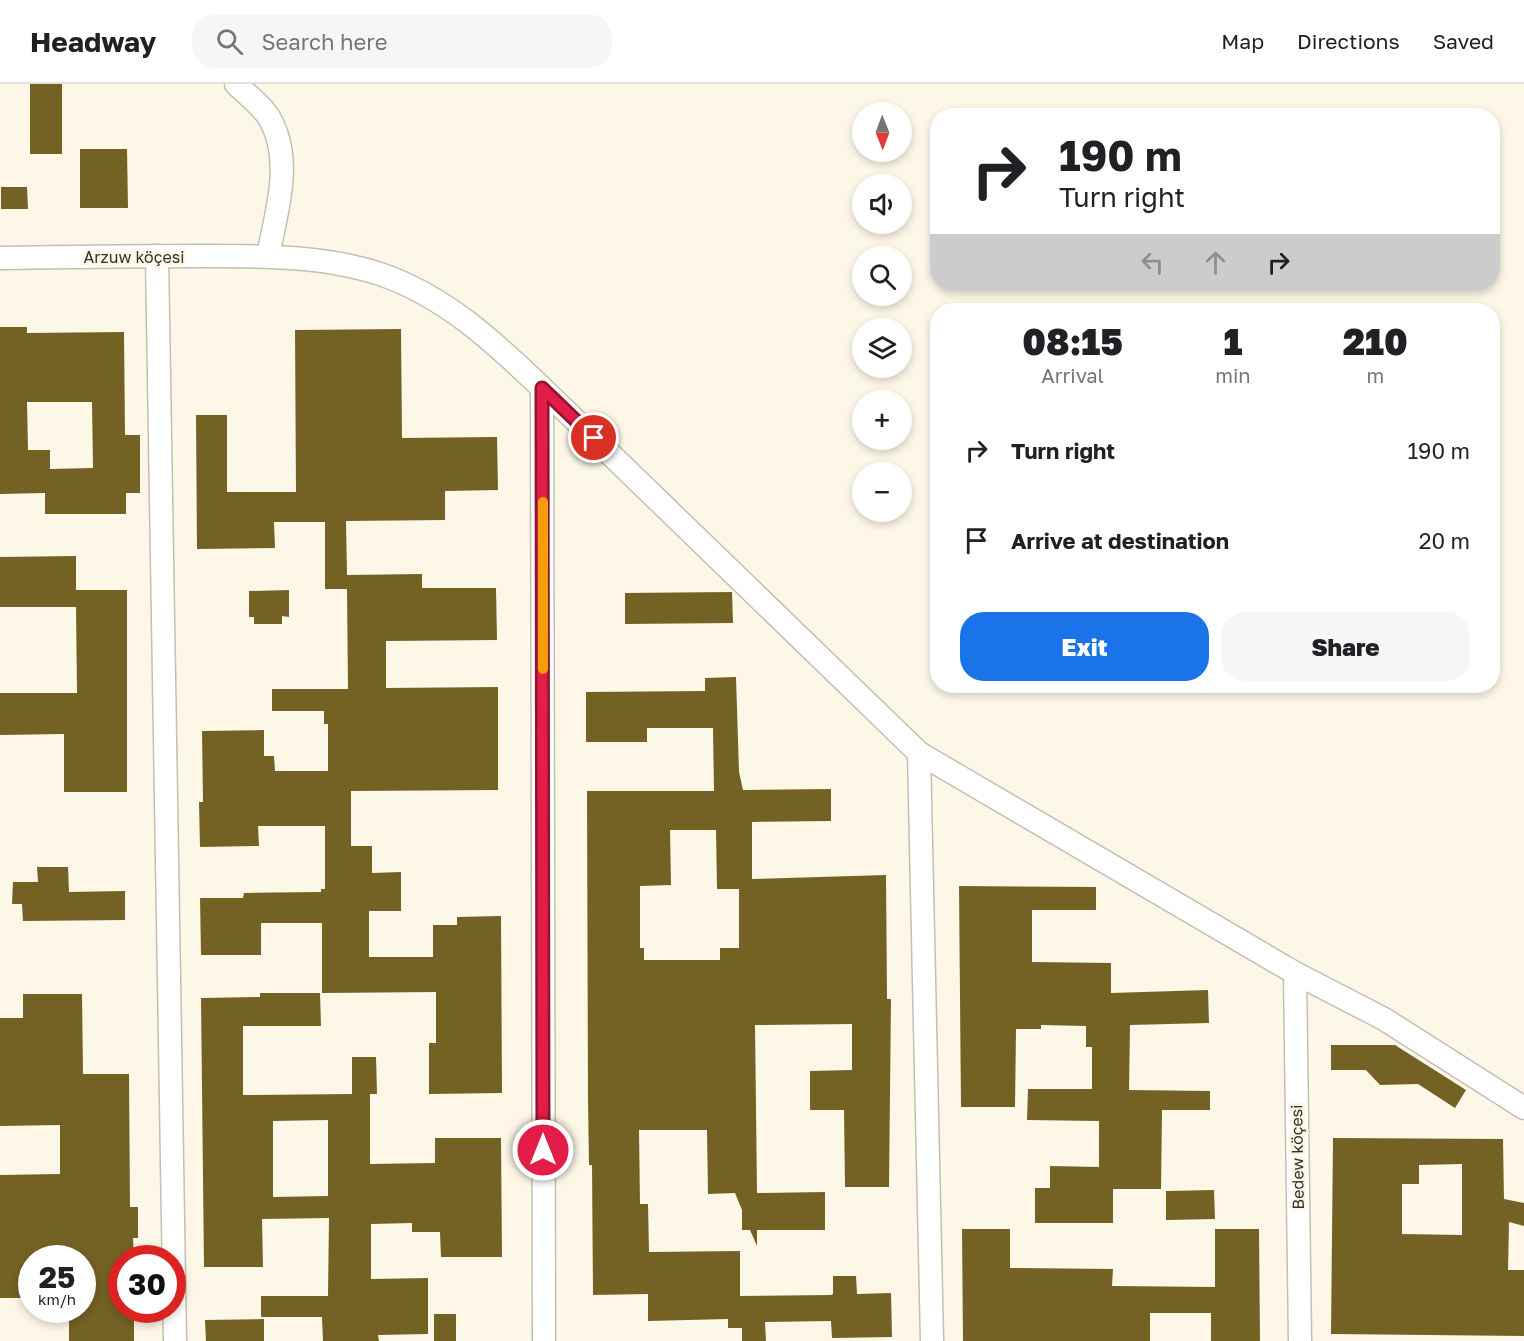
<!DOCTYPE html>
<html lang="en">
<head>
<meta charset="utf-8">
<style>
	body { margin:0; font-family:"Golos Text",sans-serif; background:#f6f6f6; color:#202124; height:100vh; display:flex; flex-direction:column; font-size:22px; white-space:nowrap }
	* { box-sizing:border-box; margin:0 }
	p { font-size:20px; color:#757577 }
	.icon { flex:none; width:33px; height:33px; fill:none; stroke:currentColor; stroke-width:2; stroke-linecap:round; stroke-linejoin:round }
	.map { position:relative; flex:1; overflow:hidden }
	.side { position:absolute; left:930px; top:219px; width:570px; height:390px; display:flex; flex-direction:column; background:#fff; border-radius:24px; box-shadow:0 3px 9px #0003 }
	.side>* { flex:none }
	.guide { position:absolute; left:930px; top:24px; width:570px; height:183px; border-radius:24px; box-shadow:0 3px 9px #0003; background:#fff; color:#202124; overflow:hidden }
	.needle { width:39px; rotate:179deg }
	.buttons { position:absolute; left:852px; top:18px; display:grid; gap:12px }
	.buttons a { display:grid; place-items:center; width:60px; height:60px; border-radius:50%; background:#fff; box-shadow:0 3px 9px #0003; font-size:30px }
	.speed { position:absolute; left:18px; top:1161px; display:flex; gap:12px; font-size:30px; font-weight:700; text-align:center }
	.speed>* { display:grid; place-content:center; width:78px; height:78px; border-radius:50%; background:#fff; box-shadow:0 3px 9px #0003; line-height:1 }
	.speed small { font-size:15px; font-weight:400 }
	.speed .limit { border:9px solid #d22; background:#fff; color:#111 }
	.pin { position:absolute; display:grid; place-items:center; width:51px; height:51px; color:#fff; margin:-26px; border:3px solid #fff; border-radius:50%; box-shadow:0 2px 6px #0007 }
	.me { position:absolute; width:66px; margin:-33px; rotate:0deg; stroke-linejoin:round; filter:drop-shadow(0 0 4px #0008) }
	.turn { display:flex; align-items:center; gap:21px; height:126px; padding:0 30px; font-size:27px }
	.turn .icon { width:78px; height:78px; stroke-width:2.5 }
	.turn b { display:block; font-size:42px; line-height:51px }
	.lanes { display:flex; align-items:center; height:57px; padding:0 30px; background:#0003; justify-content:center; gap:30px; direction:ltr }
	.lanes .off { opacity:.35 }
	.eta { display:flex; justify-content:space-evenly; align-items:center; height:102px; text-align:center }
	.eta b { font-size:36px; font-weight:800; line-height:42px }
	.action { display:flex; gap:12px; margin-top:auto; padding:12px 30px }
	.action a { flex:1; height:69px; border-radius:24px; background:#1a73e8; color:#fff; font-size:24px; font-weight:800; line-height:69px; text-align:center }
	.action a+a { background:#f6f6f6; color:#202124 }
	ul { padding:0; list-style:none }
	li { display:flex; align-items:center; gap:18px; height:90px; padding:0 30px }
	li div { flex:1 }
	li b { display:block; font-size:22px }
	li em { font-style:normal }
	header { display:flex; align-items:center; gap:36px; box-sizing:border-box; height:84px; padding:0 30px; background:#fff; border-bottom:2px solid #e0e0e0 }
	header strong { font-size:28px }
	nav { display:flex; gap:33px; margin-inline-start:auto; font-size:21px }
	.search { width:420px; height:54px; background:#f6f6f6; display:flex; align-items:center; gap:15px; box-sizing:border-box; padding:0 21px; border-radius:24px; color:#757577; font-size:22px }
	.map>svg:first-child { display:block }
	.building { fill:#746124; fill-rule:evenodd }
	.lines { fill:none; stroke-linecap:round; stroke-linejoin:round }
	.street-casing { stroke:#c4bfb0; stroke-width:25 }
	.street { stroke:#fff; stroke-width:22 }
	.route-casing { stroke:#92132f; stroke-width:15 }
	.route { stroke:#e11d48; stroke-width:10 }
	.slow { stroke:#f59e0b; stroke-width:10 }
	.labels { text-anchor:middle; stroke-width:6; stroke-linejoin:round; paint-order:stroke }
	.street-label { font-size:16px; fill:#35332d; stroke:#fcf7e7 }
</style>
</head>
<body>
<header>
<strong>Headway</strong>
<div class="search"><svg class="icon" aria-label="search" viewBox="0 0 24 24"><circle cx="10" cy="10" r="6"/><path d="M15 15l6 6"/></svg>Search here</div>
<nav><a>Map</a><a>Directions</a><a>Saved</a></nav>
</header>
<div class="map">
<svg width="1524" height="1257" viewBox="0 0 1524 1257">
	<rect width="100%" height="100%" fill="#fcf7e7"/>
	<g class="building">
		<rect x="30" y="0" width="32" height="70"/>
		<path d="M80 65H127L128 124H80Z"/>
		<path d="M1 103H27L28 125H1Z"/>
		<path d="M0 243H27V249L124 248 125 351H140V409H126V430H45V409L0 410ZM27 318H92L93 384 50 385V366H28Z"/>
		<path d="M401 245 402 354 497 353 498 406 445 407V436L346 437 347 491 422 490V504H496L497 556 386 557V604L498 603V706L351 707V762H372V789L401 788V827H369V873H433V841H457V833L501 832 502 1009 429 1010V959H436V908L322 909V839H261V871H201L200 814H243L244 809 321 808V805H325V742H258L259 762 200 763 199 718H203L202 647 264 646V672H274L275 687H328V640H324V627H272V605H348L347 505H325V438H274L275 464 197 465 196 331H227V408H296L295 246Z"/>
		<path d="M76 472V506H127V708H64V650L0 651V609H77L76 523H0V473Z"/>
		<path d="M289 506V533L282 532V540H254V533H249V507Z"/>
		<path d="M732 508 733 539 625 540V509Z"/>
		<path d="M736 593 739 688 743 706 831 705V737L752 738V795L886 791 887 915H891L889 1103H845L844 1026H810V987L852 986V940L755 941 757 1109 825 1108V1146H757V1162L750 1146H742V1126L735 1109 708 1110 707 1046H639L640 1120H648L649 1168 740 1167V1212L831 1211 833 1210V1192H856L857 1210 891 1209 892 1253 832 1254 831 1237 765 1238 766 1257H742V1244H728V1235L648 1237V1210L593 1211 592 1081H589L588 1016 587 707H714L713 644H647V658H586V608L705 607V594ZM670 746H716L717 805H739V864H720V876H644V864H640V802L671 801Z"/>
		<path d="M37 783H68L69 808 125 807V836L23 837 22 820H12L13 798H38Z"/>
		<path d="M959 802 1096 803V826H1032V878L1111 879V909L1208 906 1209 939 1130 941 1129 1006 1210 1007V1026H1162L1161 1105H1113V1139H1035V1104H1050V1082L1099 1083V1037L1027 1036 1028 1005H1092V963H1086V942L1041 941V945H1016L1015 1023H961Z"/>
		<path d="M260 909H320L321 942H243V1011L352 1010V973H376L377 1010H370V1080L435 1079V1054H501L502 1173H441L440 1148H412V1139L371 1140V1195L428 1194V1250L378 1251 379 1257H323L322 1233H261V1212H328L329 1134 262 1135 263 1183H204L201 914 260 913ZM328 1036V1112L273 1113V1037Z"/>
		<path d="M23 910H82L83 990H129L130 1123H138V1154H133L134 1174H122V1226H134V1257H69V1226H82V1174H32V1214H0V1091L60 1090V1041L0 1042V934H23Z"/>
		<path d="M1331 961H1395L1466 1006 1455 1024 1418 1000 1380 1001 1366 986H1331Z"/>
		<path d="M1333 1054 1503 1055 1504 1115 1524 1119V1142L1509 1138 1508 1186H1524V1252L1331 1250ZM1462 1080V1151L1402 1150V1100H1419V1081Z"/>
		<path d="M1214 1106 1215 1135 1166 1136V1107Z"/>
		<path d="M962 1145H1010V1184L1113 1185 1112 1202 1215 1203V1145H1259L1260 1257H1211V1229H1150V1257H963Z"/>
		<rect x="434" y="1230" width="22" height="27"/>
		<path d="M264 1235V1257H206L205 1236Z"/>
	</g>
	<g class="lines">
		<g class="street-casing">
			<g id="street">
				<path d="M236 0C247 11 264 23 271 37 293 79 276 129 268 172"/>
				<path d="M157 172 175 1257"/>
				<path d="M0 174C67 173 133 172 200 172 259 172 323 171 380 190 445 212 494 258 542 304L919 669 1295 889 1384 935 1524 1024"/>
				<path d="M542 304 544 1257"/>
				<path d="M919 669 932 1257"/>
				<path d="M1295 889 1300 1257"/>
			</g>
		</g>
		<use href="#street" class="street"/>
	</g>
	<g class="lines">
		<g class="route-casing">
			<path id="route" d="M543 1066 542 304 594 354"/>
		</g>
		<use href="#route" class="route"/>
		<path class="slow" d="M543 418V585"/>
	</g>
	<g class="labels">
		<g class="street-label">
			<text x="134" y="179">Arzuw köçesi</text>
			<text transform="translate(1297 1073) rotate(-91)" y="6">Bedew köçesi</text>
		</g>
	</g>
</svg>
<div class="buttons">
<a><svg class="needle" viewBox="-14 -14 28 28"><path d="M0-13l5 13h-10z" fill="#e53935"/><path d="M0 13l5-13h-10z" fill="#757577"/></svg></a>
<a><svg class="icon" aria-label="sound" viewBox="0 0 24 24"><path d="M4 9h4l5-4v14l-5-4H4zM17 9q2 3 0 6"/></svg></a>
<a><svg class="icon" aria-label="search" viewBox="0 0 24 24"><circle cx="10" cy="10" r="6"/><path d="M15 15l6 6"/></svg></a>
<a><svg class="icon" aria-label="layers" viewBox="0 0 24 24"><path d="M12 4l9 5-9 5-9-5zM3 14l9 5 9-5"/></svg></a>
<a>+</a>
<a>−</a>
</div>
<div class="speed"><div>25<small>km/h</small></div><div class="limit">30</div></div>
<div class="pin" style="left:594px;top:354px;background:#d93025"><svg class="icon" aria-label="arrive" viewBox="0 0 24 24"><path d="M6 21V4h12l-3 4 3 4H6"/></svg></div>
<svg class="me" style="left:543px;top:1066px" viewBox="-20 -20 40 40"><circle r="17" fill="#e11d48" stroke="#fff" stroke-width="3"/><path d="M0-11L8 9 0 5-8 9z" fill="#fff"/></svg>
<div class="guide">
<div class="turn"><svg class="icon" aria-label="right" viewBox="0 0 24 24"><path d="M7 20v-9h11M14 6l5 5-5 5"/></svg><div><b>190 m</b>Turn right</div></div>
<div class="lanes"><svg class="icon off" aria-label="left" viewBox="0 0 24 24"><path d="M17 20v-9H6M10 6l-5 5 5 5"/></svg><svg class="icon off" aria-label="ahead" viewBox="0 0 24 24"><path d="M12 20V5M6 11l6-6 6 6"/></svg><svg class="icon" aria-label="right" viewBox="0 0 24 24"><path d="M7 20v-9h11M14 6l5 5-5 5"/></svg></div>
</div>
<section class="side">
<div class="eta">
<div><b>08:15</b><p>Arrival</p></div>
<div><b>1</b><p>min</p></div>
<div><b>210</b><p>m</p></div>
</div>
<ul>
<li><svg class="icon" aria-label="right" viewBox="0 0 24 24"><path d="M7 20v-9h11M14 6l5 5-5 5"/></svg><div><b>Turn right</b></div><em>190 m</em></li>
<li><svg class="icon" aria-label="arrive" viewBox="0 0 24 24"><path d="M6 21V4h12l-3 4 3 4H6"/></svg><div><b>Arrive at destination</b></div><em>20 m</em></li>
</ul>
<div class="action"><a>Exit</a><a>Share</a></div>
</section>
</div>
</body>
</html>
